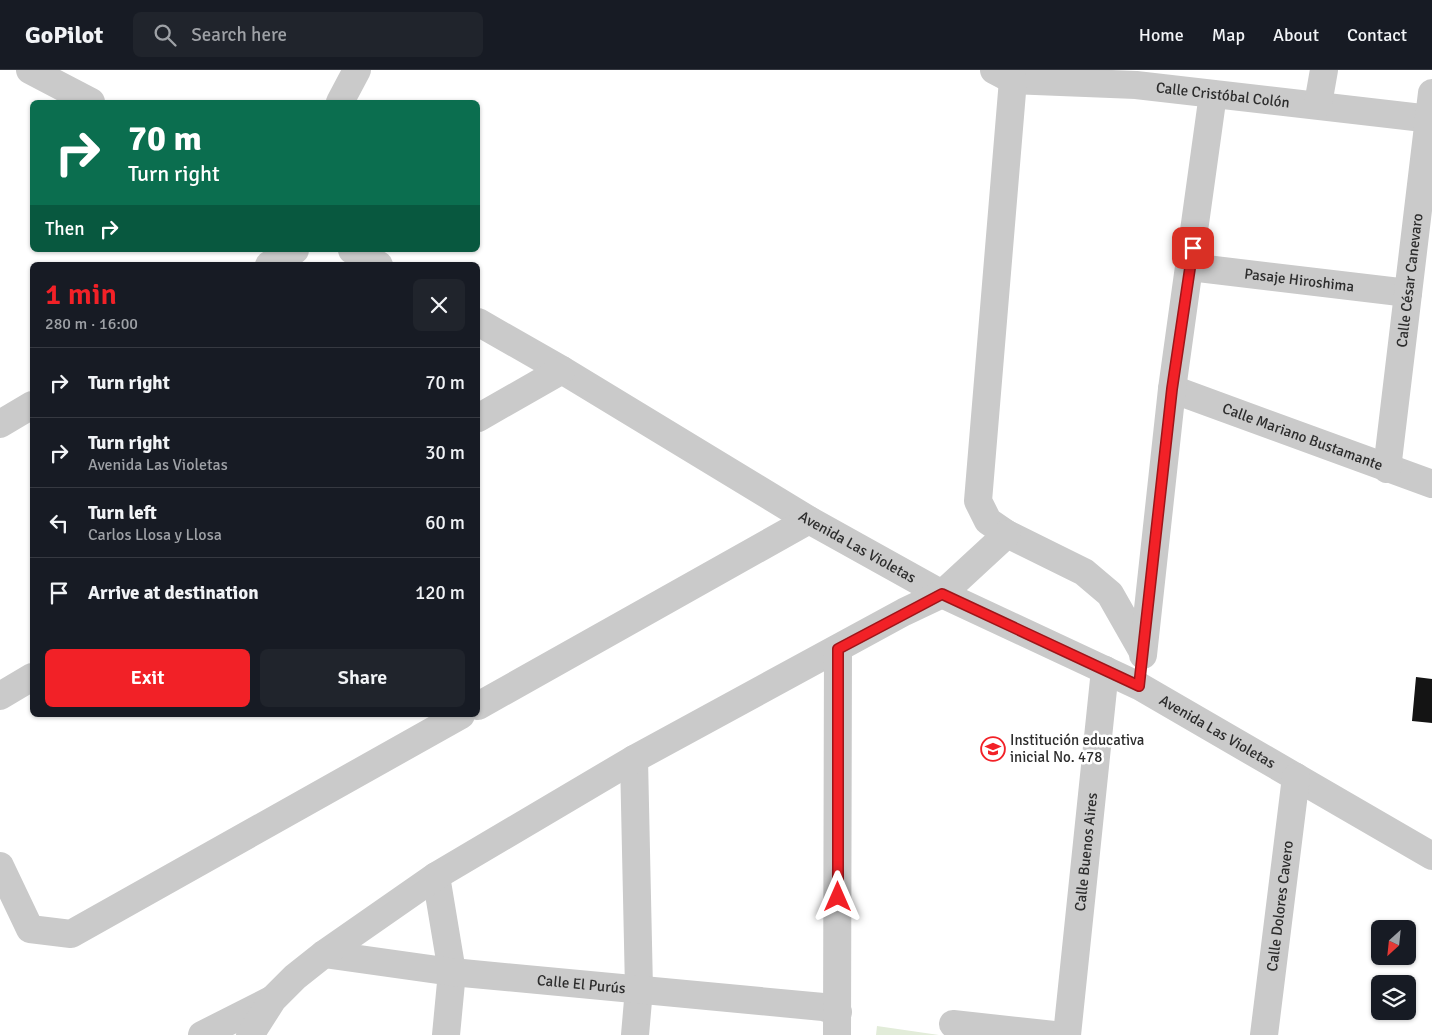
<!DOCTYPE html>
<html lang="en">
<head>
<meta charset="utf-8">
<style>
	body { margin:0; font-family:Signika,sans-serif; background:#20242c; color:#f1f3f6; height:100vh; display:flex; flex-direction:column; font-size:19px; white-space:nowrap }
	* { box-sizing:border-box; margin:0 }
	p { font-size:16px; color:#9ea1a6 }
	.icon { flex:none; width:28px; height:28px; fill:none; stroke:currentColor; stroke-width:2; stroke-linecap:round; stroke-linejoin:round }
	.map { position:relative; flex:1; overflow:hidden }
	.panel { position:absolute; left:30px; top:192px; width:450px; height:455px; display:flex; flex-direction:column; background:#171b24; border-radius:8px; box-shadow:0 1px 4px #0004 }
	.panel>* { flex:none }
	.hud { position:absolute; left:30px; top:30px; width:450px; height:152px; border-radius:8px; box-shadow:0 1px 4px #0004; background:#0b6e4f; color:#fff; overflow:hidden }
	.needle { width:32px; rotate:207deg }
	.buttons { position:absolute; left:1371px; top:850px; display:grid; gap:10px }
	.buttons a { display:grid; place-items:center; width:45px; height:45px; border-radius:8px; background:#171b24; box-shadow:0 1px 4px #0004; font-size:25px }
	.pin { position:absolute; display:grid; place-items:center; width:42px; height:42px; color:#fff; margin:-21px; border-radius:10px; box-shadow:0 2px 8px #0006 }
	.me { position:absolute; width:55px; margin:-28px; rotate:0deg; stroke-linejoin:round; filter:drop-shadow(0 0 4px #0008) }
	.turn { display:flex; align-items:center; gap:18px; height:105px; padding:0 15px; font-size:22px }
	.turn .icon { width:65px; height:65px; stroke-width:2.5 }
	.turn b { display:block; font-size:35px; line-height:42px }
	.then { display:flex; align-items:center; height:48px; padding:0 15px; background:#0003; gap:10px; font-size:19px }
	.round { display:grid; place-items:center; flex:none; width:52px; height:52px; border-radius:8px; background:#20242c }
	.overview { display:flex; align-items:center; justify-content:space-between; height:85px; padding:0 15px }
	h1 { font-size:30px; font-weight:600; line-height:38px; color:#f22127 }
	.button { display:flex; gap:10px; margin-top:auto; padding:10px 15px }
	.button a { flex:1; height:58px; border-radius:8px; background:#f22127; color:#fff; font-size:20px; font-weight:600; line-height:58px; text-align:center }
	.button a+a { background:#20242c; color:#f1f3f6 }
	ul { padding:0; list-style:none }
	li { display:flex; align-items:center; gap:15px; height:70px; padding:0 15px; border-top:1px solid #363941 }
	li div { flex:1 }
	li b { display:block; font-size:19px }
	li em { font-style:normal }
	header { display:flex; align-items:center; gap:30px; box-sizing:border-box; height:70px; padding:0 25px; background:#171b24; border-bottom:1px solid #363941 }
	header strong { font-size:24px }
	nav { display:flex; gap:28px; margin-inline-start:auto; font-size:18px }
	.search { width:350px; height:45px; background:#20242c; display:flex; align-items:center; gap:12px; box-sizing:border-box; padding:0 18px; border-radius:8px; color:#9ea1a6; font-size:19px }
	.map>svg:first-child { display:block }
	.green { fill:#e2ecd9 }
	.building { fill:#141414 }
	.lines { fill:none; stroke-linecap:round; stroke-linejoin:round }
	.minor { stroke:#cacaca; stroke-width:28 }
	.route-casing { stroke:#9d1519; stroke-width:12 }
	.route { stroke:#f22127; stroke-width:9 }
	.labels { text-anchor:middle; stroke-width:5; stroke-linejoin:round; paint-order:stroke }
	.street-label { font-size:15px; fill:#2d2d2d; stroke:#fff }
	.poi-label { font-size:15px; fill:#2d2d2d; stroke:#fff; text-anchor:start }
</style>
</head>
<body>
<header>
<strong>GoPilot</strong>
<div class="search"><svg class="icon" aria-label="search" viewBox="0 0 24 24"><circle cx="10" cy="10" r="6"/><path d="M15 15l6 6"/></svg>Search here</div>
<nav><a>Home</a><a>Map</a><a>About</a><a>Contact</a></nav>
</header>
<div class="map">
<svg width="1432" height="965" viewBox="0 0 1432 965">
	<rect width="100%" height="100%" fill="#fff"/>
	<path class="green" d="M877 956 939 965H876Z"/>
	<path class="building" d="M1416 607 1432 609V653L1412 651Z"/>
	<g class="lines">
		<g class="minor">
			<path d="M30 0 91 32"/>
			<path id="s1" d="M994 0 1013 10 1136 15 1432 49"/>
			<path d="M1013 10 978 431 988 451 1007 464 1084 502 1110 524 1143 582"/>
			<path d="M340 32 357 0"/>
			<path d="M1318 34 1324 0"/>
			<path d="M352 180 379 195"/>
			<path d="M269 195 295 180"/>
			<path id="s2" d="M1190 197 1408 223"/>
			<path id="s3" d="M478 252 562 300 809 450 942 524 1139 616 1432 786"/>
			<path id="s4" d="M1172 319 1432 414"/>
			<path d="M478 348 562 300"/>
			<path d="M0 354 32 335"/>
			<path id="s5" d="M1387 399 1432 23"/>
			<path d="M1143 585 1172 319 1213 24"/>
			<path d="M0 626 32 607"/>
			<path d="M478 636 809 450"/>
			<path d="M634 689 639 919 635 965"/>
			<path d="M0 796 30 859 71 864 461 645"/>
			<path d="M436 806 452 902 446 965"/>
			<path id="s6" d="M324 884 452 902 823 937 838 942"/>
			<path d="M953 954 1054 965"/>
			<path d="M202 965 271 930"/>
			<path d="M250 965 273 929 295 907 324 884 436 806 634 689 904 542 942 524 1007 464"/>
			<path d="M837 965 838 579"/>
			<path id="s7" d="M1067 965 1105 600"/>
			<path id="s8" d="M1264 965 1296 707"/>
		</g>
	</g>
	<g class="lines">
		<g class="route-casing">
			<path id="route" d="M838 827V579L942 524 1139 616 1172 319 1193 178"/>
		</g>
		<use href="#route" class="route"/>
	</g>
	<defs>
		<g id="school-ring" transform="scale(1.25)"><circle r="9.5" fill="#fff" stroke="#f22127" stroke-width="1.5"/><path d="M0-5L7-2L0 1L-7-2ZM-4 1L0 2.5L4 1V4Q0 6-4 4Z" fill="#f22127"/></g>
	</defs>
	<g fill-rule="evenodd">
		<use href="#school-ring" x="993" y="679"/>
	</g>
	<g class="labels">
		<g class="street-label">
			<text dy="5" stroke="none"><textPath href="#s1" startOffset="232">Calle Cristóbal Colón</textPath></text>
			<text dy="5" stroke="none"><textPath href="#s2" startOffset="110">Pasaje Hiroshima</textPath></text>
			<text dy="5" stroke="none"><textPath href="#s5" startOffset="190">Calle César Canevaro</textPath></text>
			<text dy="5" stroke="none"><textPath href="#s4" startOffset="139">Calle Mariano Bustamante</textPath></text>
			<text dy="5" stroke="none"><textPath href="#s3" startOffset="441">Avenida Las Violetas</textPath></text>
			<text dy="5" stroke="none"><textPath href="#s3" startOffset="846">Avenida Las Violetas</textPath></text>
			<text dy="5" stroke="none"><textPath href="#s7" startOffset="184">Calle Buenos Aires</textPath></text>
			<text dy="5" stroke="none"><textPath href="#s8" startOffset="130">Calle Dolores Cavero</textPath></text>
			<text dy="5" stroke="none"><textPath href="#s6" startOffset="259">Calle El Purús</textPath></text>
		</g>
		<g class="poi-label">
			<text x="1010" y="675">Institución educativa<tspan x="1010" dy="17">inicial No. 478</tspan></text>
		</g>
	</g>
</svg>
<div class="buttons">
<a><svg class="needle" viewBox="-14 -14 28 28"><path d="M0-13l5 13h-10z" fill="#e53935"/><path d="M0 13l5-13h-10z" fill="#9ea1a6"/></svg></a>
<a><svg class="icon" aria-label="layers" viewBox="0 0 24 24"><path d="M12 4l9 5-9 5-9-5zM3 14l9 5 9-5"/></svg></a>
</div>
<div class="pin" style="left:1193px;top:178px;background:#d93025"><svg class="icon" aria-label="arrive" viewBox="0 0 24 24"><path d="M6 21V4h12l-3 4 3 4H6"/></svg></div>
<svg class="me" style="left:838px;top:827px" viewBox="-20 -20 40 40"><path d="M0-17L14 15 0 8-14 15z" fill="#f22127" stroke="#fff" stroke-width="4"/></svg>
<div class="hud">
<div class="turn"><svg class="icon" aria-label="right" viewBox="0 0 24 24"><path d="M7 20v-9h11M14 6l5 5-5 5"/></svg><div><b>70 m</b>Turn right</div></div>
<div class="then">Then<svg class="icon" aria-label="right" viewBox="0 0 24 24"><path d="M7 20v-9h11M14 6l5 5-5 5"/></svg></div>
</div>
<section class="panel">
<div class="overview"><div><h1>1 min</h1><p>280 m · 16:00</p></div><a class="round"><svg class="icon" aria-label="close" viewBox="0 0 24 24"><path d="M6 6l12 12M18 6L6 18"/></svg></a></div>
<ul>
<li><svg class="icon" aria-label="right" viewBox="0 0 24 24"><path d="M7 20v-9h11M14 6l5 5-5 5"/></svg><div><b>Turn right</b></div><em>70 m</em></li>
<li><svg class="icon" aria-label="right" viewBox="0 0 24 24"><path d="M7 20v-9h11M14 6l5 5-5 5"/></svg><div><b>Turn right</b><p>Avenida Las Violetas</p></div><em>30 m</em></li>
<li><svg class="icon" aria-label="left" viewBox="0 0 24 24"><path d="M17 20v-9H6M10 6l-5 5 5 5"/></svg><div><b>Turn left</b><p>Carlos Llosa y Llosa</p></div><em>60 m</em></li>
<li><svg class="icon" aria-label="arrive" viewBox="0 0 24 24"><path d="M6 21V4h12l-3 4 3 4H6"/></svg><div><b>Arrive at destination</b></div><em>120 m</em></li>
</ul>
<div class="button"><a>Exit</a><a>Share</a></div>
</section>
</div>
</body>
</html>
